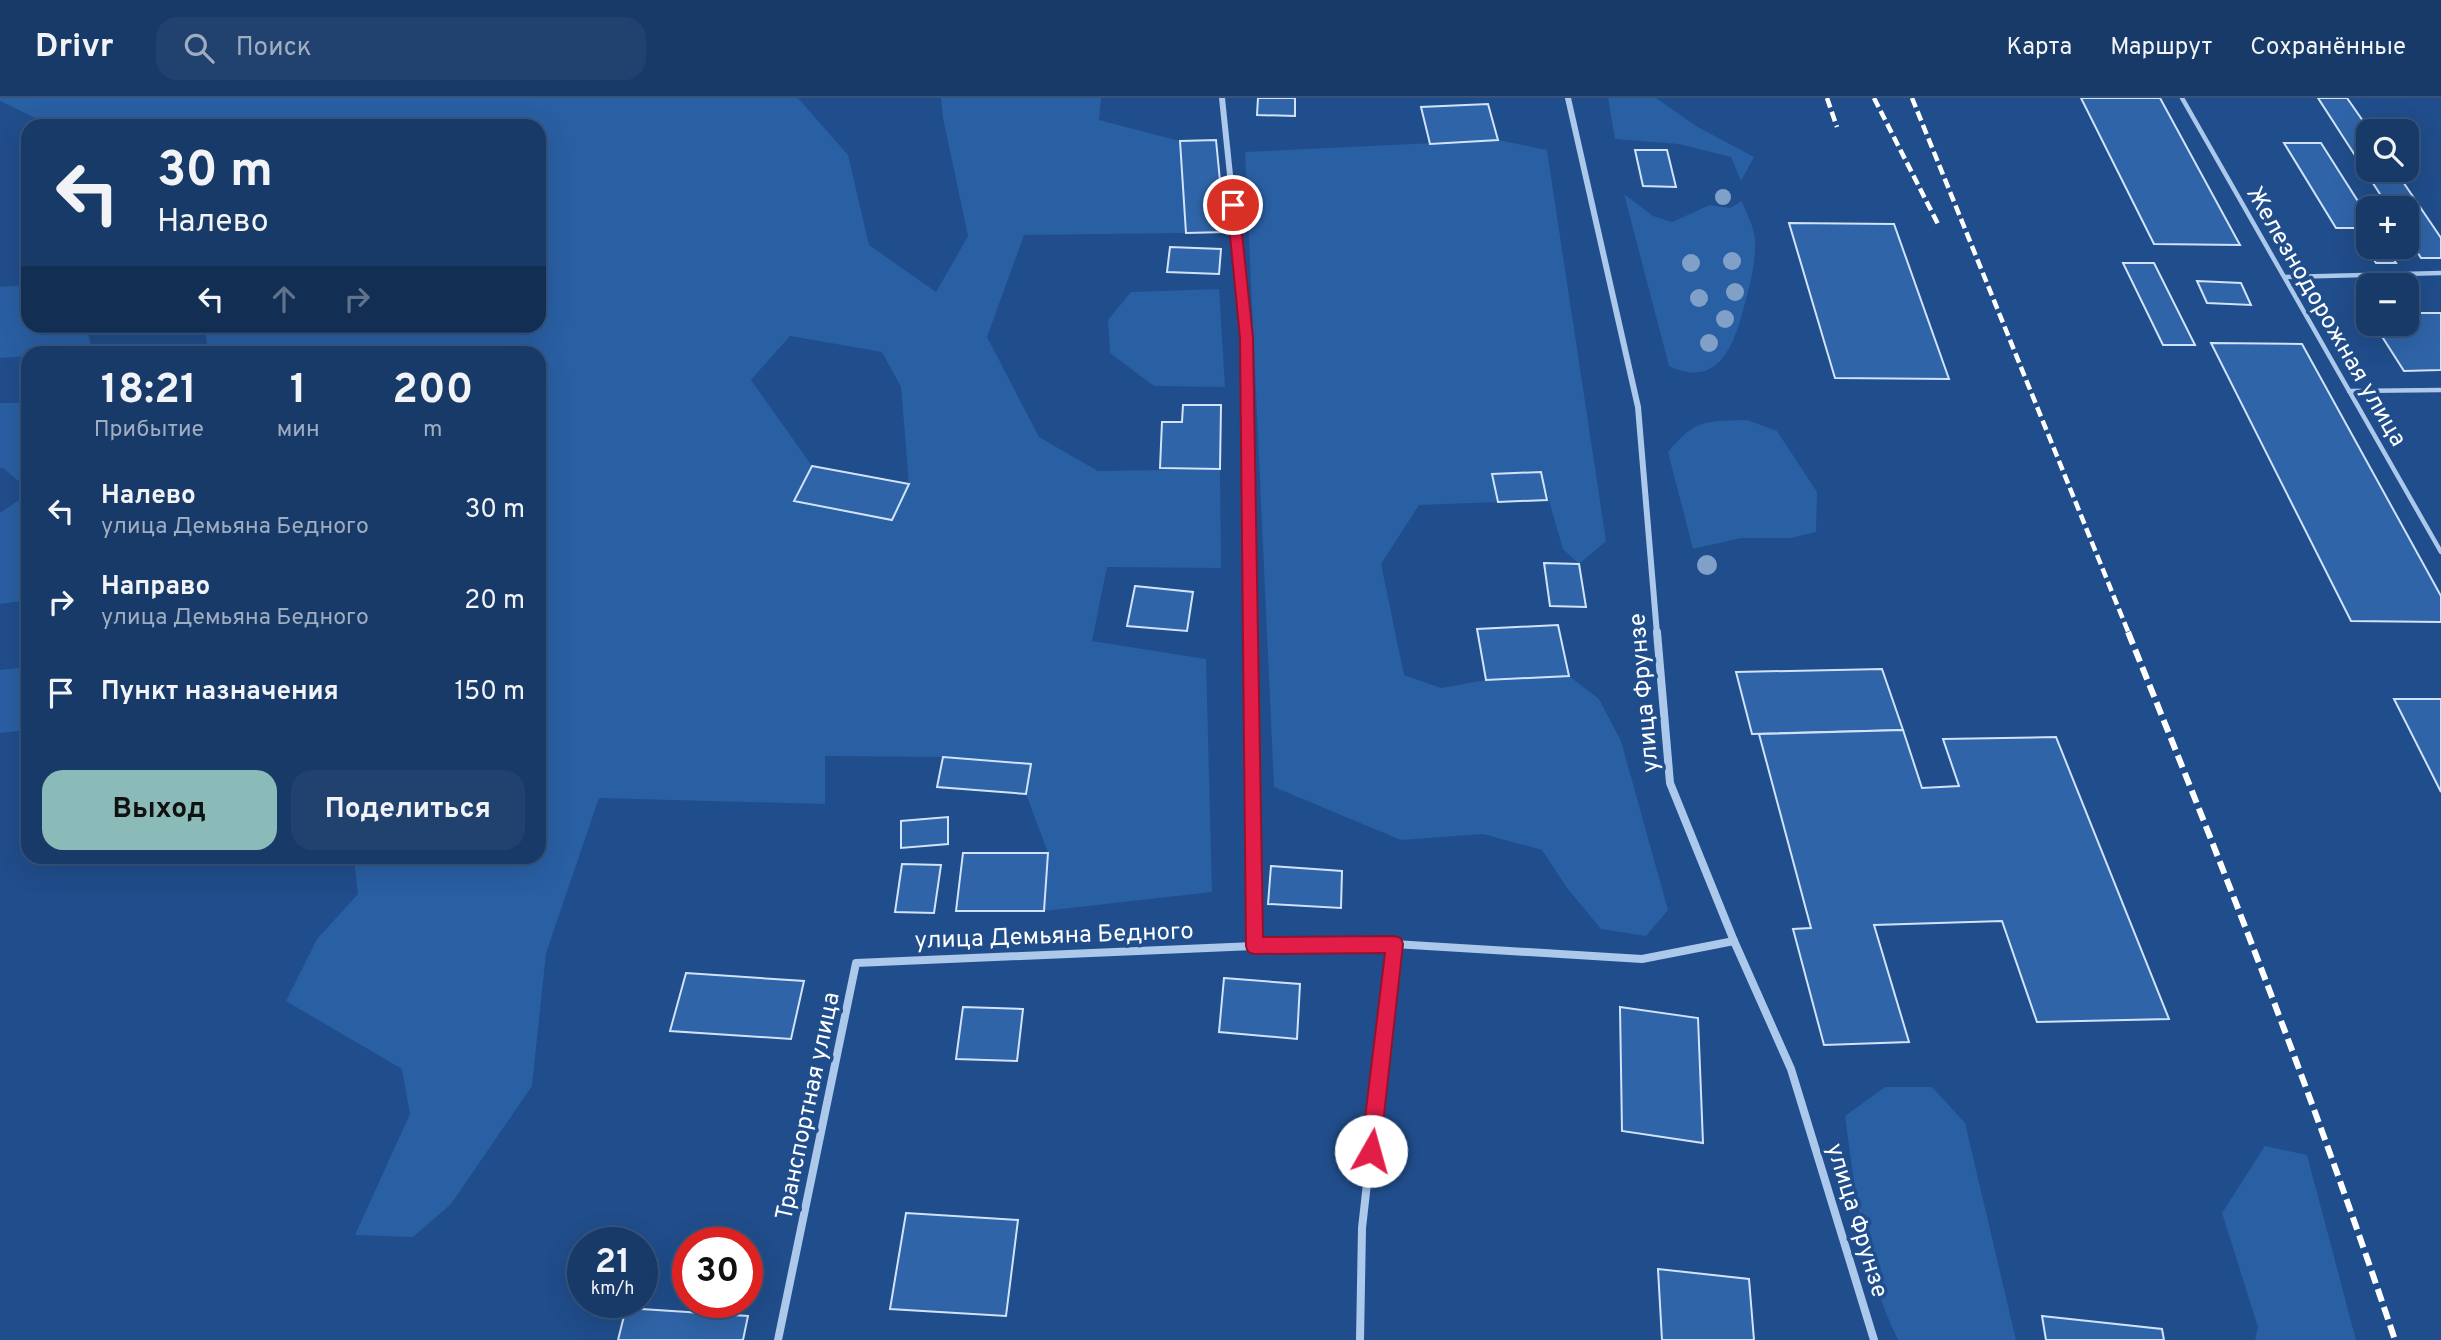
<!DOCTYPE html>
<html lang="ru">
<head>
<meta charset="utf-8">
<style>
	body { margin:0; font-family:Overpass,sans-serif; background:#21416e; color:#f1f3f6; height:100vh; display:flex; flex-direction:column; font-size:26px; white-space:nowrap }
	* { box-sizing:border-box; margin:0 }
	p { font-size:23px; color:#9fadc0 }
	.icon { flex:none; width:38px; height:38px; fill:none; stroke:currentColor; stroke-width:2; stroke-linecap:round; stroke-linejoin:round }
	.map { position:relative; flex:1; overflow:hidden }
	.panel { position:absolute; left:21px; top:248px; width:525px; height:518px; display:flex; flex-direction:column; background:#183a68; border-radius:21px; box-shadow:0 7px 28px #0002,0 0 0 2px #36547c }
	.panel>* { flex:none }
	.top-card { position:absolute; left:21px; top:21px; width:525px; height:214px; border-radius:21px; box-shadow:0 7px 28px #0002,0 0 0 2px #36547c; background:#183a68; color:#f1f3f6; overflow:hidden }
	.controls { position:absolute; left:2356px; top:21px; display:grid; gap:14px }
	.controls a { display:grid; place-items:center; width:63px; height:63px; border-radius:14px; background:#183a68; box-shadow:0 7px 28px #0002,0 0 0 2px #36547c; font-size:35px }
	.speed { position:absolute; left:567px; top:1129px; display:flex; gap:14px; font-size:35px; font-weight:700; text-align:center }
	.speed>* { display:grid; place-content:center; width:91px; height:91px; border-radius:50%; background:#183a68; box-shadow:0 7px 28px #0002,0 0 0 2px #36547c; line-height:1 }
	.speed small { font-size:18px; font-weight:400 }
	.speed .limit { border:10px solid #d22; background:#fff; color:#111 }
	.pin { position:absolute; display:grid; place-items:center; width:60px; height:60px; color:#fff; margin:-30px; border:4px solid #fff; border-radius:50%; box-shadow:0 2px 7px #0007 }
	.me { position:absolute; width:77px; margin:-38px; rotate:7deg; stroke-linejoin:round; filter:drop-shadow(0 0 5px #0008) }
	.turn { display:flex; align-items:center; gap:24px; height:147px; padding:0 21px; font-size:32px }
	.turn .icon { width:91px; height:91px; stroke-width:2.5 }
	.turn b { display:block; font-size:49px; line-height:60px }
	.lanes { display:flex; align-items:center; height:66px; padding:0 21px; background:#0003; justify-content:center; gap:35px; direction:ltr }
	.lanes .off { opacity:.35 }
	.eta { display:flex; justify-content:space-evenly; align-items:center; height:119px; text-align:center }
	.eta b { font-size:42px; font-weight:700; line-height:49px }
	.button { display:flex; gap:14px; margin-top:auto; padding:14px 21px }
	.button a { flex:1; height:80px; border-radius:21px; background:#8bbbb9; color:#111; font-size:28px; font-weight:700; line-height:80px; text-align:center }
	.button a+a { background:#21416e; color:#f1f3f6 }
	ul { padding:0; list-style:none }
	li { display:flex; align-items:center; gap:21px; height:91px; padding:0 21px }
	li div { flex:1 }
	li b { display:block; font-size:26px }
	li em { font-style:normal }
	header { display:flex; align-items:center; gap:42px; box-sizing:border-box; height:98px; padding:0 35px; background:#183a68; border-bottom:2px solid #36547c }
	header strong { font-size:33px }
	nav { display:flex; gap:38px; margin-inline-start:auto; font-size:24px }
	.search { width:490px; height:63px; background:#21416e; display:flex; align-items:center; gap:18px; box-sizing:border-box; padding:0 24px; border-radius:21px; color:#9fadc0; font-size:26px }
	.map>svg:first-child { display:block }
	.green { fill:#295fa3; fill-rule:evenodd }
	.building { fill:#2f64a8; stroke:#d1e3f8; stroke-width:2 }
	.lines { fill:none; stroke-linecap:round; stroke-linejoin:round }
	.lane { stroke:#acc8eb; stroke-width:4.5 }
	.street-far1 { stroke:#acc8eb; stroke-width:6 }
	.street { stroke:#acc8eb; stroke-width:8 }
	.rail-far1 { stroke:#fff; stroke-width:4.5; stroke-dasharray:10 4.5; stroke-linecap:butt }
	.rail { stroke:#fff; stroke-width:6; stroke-dasharray:13 6; stroke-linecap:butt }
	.tree { fill:#81a0c7 }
	.route { fill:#e11d48; stroke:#92132f; stroke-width:2 }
	.labels { text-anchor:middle; stroke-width:7; stroke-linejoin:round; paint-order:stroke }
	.street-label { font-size:24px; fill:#fff; stroke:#204d8b }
</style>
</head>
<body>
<header>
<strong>Drivr</strong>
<div class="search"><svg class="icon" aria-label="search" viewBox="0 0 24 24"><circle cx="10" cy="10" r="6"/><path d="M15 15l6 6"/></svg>Поиск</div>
<nav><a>Карта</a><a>Маршрут</a><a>Сохранённые</a></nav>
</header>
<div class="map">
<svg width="2441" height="1242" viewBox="0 0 2441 1242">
	<rect width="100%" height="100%" fill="#204d8b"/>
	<g class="green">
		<path d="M0 0H798L848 57 869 147 936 194 968 138 943 20 941 0H1101L1099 22 1180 43 1186 135 1024 137 987 239 1039 339 1098 373 1220 371 1221 470 1107 469 1092 543 1206 561 1212 794 1044 813 1048 755 1026 696 1031 666 943 659 825 658V706L599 700 546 855 532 988 451 1106 413 1139 355 1137 410 1016 402 971 286 903 317 841 358 796 354 760H539V256L208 255 205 230 207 228H539V28H52L0 3ZM790 238 882 254 901 289 909 386 893 422 795 403 812 368 751 282Z"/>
		<path d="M1608 0H1656L1696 28 1754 59 1741 83 1731 59 1679 46 1615 41Z"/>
		<path d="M1498 42 1547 52 1606 443 1579 466 1563 451 1541 375 1493 376 1498 404 1419 407 1381 466 1404 577 1441 590 1486 582 1569 578 1599 601 1621 643 1668 812 1646 838 1601 831 1567 790 1542 752 1483 736 1401 742 1274 689 1245 54Z"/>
		<path d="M1624 96 1653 118 1672 124 1710 107 1730 110 1742 103C1746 115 1755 130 1755 143 1756 164 1751 182 1746 201 1736 241 1722 293 1669 268Z"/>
		<path d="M28 187V228H86L93 255 28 256V258L0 260V189Z"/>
		<path d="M1219 191 1225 289 1154 288 1110 255 1108 222 1131 194Z"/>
		<path d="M0 305H28V391L3 370H0Z"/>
		<path d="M1747 322 1777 333 1817 394 1816 434 1791 440H1741L1693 451 1668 354C1695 321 1706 323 1747 322Z"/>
		<path d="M28 396V502L0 506V415Z"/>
		<path d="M28 569V632L0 635V572Z"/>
		<path d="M1885 989H1932L1965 1025 2016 1242H1898C1864 1173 1855 1093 1845 1018Z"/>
		<path d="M2265 1048 2307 1057 2356 1242H2255L2258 1229 2222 1115Z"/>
	</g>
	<g class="building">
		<path d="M1258 0H1295V18L1257 17Z"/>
		<path d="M2081 0H2160L2240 147 2154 146Z"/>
		<path d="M2318 0H2347L2370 33 2368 72H2395L2441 140V160H2421L2406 136V110H2389Z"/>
		<path d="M1488 6 1498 42 1430 46 1421 9Z"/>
		<path d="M1216 42 1225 134 1186 135 1180 43Z"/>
		<path d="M2284 45H2321L2368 119V149H2386L2396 165H2376L2355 130H2336Z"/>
		<path d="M1635 52H1667L1676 89 1643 88Z"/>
		<path d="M1789 125 1894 126 1949 281 1835 280Z"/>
		<path d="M1170 149 1221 151 1219 176 1167 174Z"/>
		<path d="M2123 165H2154L2195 247H2163Z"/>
		<path d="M2197 183 2241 185 2251 207 2207 205Z"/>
		<path d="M2406 215H2441V272L2404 273 2374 226H2406Z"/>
		<path d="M2211 245 2302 246 2441 498V524L2351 523Z"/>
		<path d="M1183 307H1221L1220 371 1160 370 1162 324H1182Z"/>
		<path d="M812 368 909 386 892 422 794 403Z"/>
		<path d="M1541 374 1547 402 1498 404 1492 376Z"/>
		<path d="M1544 465 1579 466 1586 509 1550 508Z"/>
		<path d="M1135 488 1193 494 1187 533 1127 528Z"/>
		<path d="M1558 527 1569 578 1486 582 1477 531Z"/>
		<path d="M1882 571 1903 632 1752 636 1736 574Z"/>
		<path d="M2394 601H2441V694Z"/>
		<path d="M1903 632 1922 690 1959 688 1943 641 2056 639 2169 921 2037 924 2002 823 1874 827 1909 944 1824 947 1793 831 1811 830 1759 636Z"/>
		<path d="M943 659 1031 666 1026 696 937 689Z"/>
		<path d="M948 719V746L901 750V723Z"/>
		<path d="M963 755H1048L1044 813H956Z"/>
		<path d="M902 766 941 767 934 815 895 814Z"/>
		<path d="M1271 768 1342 773 1341 810 1268 806Z"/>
		<path d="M686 875 804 883 791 941 670 933Z"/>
		<path d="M1224 880 1300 886 1297 941 1219 934Z"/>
		<path d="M963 909 1023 911 1017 963 956 961Z"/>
		<path d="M1620 909 1698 920 1703 1045 1622 1033Z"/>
		<path d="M906 1115 1018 1122 1006 1218 890 1211Z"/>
		<path d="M1658 1171 1749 1181 1754 1242H1662Z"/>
		<path d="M626 1210 748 1218 743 1242H618Z"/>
		<path d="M2042 1218 2162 1231 2164 1242H2046Z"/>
	</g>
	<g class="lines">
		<g class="lane">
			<path d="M2182 0 2441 454"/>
			<path d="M2285 179 2441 175"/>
			<path d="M2349 293 2441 292"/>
		</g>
		<g class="street-far1">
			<path d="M1222 0 1247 240 1250 536"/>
			<path d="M1568 0 1638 309 1657 536"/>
		</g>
		<g class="street">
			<path d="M1250 534 1254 848"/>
			<path d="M1657 534 1670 685 1734 843 1791 971 1874 1242"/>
			<path d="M778 1242 856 865 1254 848 1394 846 1642 861 1734 843"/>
			<path d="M1360 1242 1362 1130 1394 846"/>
		</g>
		<g class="rail-far1">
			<path d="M1827 0 1837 29"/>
			<path d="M1874 0 1939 128"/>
			<path d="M1912 0 2129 536"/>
		</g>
		<path class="rail" d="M2128 534C2223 768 2315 1003 2395 1242"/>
	</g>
	<g class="tree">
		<circle cx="1723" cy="99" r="8"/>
		<circle cx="1732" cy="163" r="9"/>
		<circle cx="1691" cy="165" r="9"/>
		<circle cx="1735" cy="194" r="9"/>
		<circle cx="1699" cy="200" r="9"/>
		<circle cx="1725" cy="221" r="9"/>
		<circle cx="1709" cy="245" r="9"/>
		<circle cx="1707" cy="467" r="10"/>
	</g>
	<path class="route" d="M1233 103 1239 107 1253 240 1263 839 1394 838 1401 840 1403 846 1380 1053 1377 1060 1371 1062 1364 1060 1361 1053 1385 855 1254 856 1248 854 1246 848 1240 240 1227 107Z"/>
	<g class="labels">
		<g class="street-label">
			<text transform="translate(2327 218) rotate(60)" y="8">Железнодорожная улица</text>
			<text transform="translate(1643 595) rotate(-95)" y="8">улица Фрунзе</text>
			<text transform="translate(1054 837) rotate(-2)" y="8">улица Демьяна Бедного</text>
			<text transform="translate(807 1008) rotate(-78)" y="8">Транспортная улица</text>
			<text transform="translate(1858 1122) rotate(73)" y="8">улица Фрунзе</text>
		</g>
	</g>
</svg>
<div class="controls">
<a><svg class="icon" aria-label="search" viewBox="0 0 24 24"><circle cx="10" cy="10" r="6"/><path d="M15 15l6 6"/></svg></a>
<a>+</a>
<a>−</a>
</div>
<div class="speed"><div>21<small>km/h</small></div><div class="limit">30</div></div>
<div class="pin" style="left:1233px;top:107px;background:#d93025"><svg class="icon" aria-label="arrive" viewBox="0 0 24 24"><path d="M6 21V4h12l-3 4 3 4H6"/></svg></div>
<svg class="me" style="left:1371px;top:1053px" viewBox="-20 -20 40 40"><circle r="19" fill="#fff"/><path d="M0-13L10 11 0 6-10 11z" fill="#e11d48"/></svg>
<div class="top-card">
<div class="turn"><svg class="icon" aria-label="left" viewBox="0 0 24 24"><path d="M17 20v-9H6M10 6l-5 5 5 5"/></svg><div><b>30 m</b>Налево</div></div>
<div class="lanes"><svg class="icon" aria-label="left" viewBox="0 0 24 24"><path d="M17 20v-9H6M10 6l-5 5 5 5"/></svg><svg class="icon off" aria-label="ahead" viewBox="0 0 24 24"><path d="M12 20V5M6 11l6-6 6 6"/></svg><svg class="icon off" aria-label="right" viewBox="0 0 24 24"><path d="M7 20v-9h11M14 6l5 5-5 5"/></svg></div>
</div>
<section class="panel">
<div class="eta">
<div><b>18:21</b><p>Прибытие</p></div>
<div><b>1</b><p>мин</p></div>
<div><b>200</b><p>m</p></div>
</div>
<ul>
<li><svg class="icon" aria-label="left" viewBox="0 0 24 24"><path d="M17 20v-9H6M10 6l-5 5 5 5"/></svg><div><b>Налево</b><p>улица Демьяна Бедного</p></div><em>30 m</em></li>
<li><svg class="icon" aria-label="right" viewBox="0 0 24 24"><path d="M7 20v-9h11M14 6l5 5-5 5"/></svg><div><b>Направо</b><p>улица Демьяна Бедного</p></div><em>20 m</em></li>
<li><svg class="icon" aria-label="arrive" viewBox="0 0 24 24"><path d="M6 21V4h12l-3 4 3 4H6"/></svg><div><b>Пункт назначения</b></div><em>150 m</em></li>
</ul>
<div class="button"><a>Выход</a><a>Поделиться</a></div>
</section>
</div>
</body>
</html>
